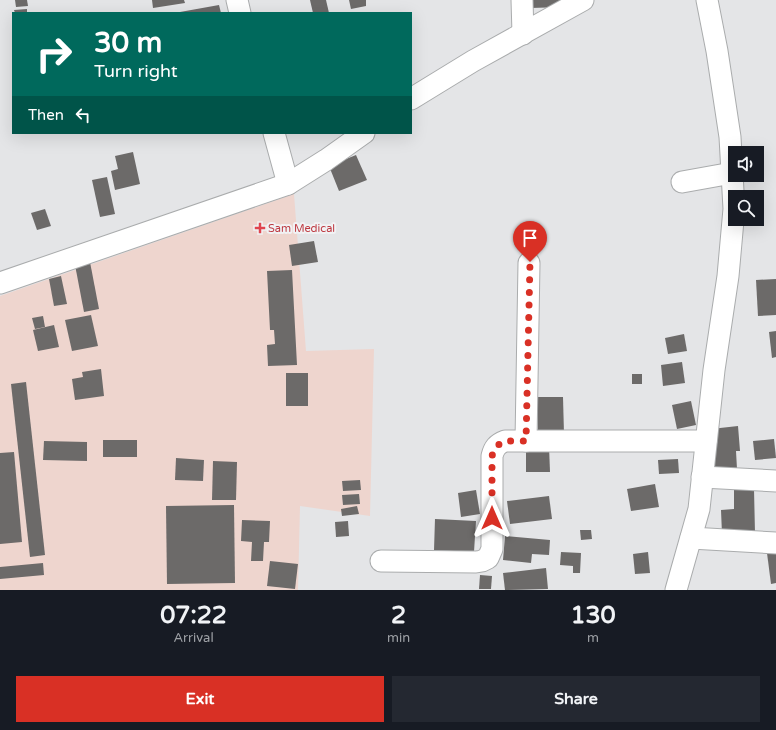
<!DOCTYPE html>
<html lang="en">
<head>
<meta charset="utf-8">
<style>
	body { margin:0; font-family:"Varela Round",sans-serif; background:#242831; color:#f1f3f6; height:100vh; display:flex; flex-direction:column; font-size:15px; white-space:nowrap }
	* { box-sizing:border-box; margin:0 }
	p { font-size:13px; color:#9ea1a6 }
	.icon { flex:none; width:22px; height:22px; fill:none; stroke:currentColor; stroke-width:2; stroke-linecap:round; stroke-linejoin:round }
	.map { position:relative; height:590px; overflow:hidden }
	.side { display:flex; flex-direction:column; background:#171b24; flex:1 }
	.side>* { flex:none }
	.hud { position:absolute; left:12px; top:12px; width:400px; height:122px; border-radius:0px; box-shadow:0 4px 16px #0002; background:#00695c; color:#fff; overflow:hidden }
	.tools { position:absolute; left:728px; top:146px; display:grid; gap:8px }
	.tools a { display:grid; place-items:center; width:36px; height:36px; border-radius:0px; background:#171b24; box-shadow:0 4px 16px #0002; font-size:20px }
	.pin { position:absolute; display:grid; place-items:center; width:34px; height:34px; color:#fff; margin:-41px -17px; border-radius:50% 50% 50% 0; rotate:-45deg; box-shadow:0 0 4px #0007 }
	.pin .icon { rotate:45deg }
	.me { position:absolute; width:44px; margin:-22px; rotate:0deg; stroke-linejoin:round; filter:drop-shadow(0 0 3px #0008) }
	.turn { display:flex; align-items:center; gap:14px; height:84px; padding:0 16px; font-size:18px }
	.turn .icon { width:52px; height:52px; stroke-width:2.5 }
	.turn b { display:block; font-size:28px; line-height:34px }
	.then { display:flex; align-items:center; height:38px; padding:0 16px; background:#0003; gap:8px; font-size:15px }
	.eta { display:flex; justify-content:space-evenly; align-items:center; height:68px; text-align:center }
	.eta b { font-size:24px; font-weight:700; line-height:28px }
	.primary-button { display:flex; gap:8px; margin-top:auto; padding:8px 16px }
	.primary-button a { flex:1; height:46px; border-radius:0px; background:#d93025; color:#fff; font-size:16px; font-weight:700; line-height:46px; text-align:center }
	.primary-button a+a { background:#242831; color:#f1f3f6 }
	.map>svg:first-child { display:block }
	.education { fill:#eed5ce }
	.building { fill:#6c6a69 }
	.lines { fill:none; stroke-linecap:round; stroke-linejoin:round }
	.minor-casing { stroke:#aaacad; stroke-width:23 }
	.minor { stroke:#fff; stroke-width:21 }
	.route { stroke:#d93025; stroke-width:7; stroke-dasharray:0 12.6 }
	.health-dot { fill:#e0444e; stroke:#f1f2f4; stroke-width:1.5 }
	.labels { text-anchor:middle; stroke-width:4; stroke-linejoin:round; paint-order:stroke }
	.health-label { font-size:11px; fill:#be3a42; stroke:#f1f2f4; text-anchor:start }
</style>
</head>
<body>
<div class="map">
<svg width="776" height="590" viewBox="0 0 776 590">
	<rect width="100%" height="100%" fill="#e4e5e7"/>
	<path class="education" d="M294 194 306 351 374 349 370 516 300 506 298 590H0V296Z"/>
	<g class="building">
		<path d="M15 0H27L28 6 16 7Z"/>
		<path d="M152 0H184L185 3 153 8Z"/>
		<path d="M310 0H326L329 13H313Z"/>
		<path d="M349 0H366V6L351 9Z"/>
		<path d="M529 0H565V7L530 8Z"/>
		<path d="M219 5 221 13H180V12Z"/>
		<path d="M27 9V13H15L14 10Z"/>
		<path d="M133 152 140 184 115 190 111 171 118 169 115 156Z"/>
		<path d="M356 155 367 180 339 191 329 166Z"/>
		<path d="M107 177 115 214 100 217 92 180Z"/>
		<path d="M45 209 51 226 37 230 31 213Z"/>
		<path d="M314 241 318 262 292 266 289 245Z"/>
		<path d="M90 262 99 309 84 312 75 265Z"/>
		<path d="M292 270 297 365 268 366 267 345 275 344 274 330H270L267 271Z"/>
		<path d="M61 276 67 304 54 306 49 279Z"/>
		<path d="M776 279V315L758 316 756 280Z"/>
		<path d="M91 315 98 346 72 351 65 320Z"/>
		<path d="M43 316 45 327 35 329 32 318Z"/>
		<path d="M54 325 59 347 38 351 33 330Z"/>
		<path d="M776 331V357L772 358 769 332Z"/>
		<path d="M684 334 687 351 668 354 665 338Z"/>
		<path d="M682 362 685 383 663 386 661 365Z"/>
		<path d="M101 369 104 396 75 400 72 379 83 377 82 372Z"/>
		<rect x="286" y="373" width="22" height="33"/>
		<rect x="632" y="374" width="10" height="10"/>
		<path d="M26 382 45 555 30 557 11 384Z"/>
		<path d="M537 397H563L564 434 538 435Z"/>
		<path d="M691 401 696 425 677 429 672 405Z"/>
		<path d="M738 426 740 451H736L737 469 714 470 711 429Z"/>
		<path d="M774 439 776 458 755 460 753 441Z"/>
		<rect x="103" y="440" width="34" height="17"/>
		<path d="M44 441 87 442V461L43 460Z"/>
		<path d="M549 446 550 472H526V447Z"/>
		<path d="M14 452 22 542 0 544V453Z"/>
		<path d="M176 458 204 460 203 481 175 480Z"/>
		<path d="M678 459 679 473 659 474 658 460Z"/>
		<path d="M213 461 237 462 236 500H212Z"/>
		<path d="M360 480 361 490 343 491 342 481Z"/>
		<path d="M655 484 659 507 631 511 627 489Z"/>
		<path d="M754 489 755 533 722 534 721 510 734 509V490Z"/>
		<path d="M476 490 480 514 461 517 458 493Z"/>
		<path d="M359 494 360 504 343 505 342 495Z"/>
		<path d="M549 496 552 519 510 524 507 501Z"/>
		<path d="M234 505 235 583 167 584 166 506Z"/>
		<path d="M357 506 359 514 342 516 341 509Z"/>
		<path d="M435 519 476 521 474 552 434 550Z"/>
		<path d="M242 520 270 521 269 542H264L263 561H251L252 542 241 541Z"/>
		<path d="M348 521 349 536 336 537 335 522Z"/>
		<path d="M580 530H591L592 539 581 540Z"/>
		<path d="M505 536 550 540 549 555 532 554 531 563 503 560Z"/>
		<path d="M561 552 581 553 580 573H573V566L560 565Z"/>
		<path d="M648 552 650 573 635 574 633 554Z"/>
		<path d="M776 552V583L771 584 767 553Z"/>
		<path d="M270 561 298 564 295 589 267 586Z"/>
		<path d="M43 563 44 575 0 579V567Z"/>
		<path d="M546 568 548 589 505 590 503 573Z"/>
		<path d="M480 575 492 576 491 589H479Z"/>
	</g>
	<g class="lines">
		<g class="minor-casing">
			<g id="minor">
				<path d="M237 0 240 13"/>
				<path d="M522 0 523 34"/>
				<path d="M411 99 473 61 583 0"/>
				<path d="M274 133 288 184"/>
				<path d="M682 182 732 173"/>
				<path d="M0 283 288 184 326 160 364 133"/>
				<path d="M526 441 529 263"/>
				<path d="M702 477 776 481"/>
				<path d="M691 538 776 543"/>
				<path d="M381 561 476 562 482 561 488 558 492 549V456C494 448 497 444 505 441H706"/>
				<path d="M676 590 699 509 714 370 728 276 734 209 730 137 717 51 707 0"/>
			</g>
		</g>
		<use href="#minor" class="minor"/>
	</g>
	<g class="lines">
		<path class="route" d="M492 518V456C497 438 510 441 526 441L530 262"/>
	</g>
	<path class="health-dot" d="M258 222h4v4h4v4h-4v4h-4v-4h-4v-4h4z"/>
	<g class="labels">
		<g class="health-label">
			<text x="268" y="232">Sam Medical</text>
		</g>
	</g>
</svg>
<div class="tools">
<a><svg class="icon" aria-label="sound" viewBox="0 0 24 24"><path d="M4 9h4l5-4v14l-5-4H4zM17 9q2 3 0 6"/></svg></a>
<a><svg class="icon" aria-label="search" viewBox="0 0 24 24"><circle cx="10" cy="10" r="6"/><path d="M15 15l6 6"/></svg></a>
</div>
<div class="pin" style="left:530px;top:262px;background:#d93025"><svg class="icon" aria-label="arrive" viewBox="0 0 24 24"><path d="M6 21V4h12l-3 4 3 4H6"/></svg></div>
<svg class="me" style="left:492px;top:518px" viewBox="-20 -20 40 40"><path d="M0-17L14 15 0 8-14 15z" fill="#d93025" stroke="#fff" stroke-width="4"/></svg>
<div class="hud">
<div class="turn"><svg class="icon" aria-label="right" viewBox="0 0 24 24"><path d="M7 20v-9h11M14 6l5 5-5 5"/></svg><div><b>30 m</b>Turn right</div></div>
<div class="then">Then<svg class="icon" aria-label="left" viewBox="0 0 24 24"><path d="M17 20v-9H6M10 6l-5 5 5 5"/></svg></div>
</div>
</div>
<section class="side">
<div class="eta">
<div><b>07:22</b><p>Arrival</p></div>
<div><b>2</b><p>min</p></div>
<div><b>130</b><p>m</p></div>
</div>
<div class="primary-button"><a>Exit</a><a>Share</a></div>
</section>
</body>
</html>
